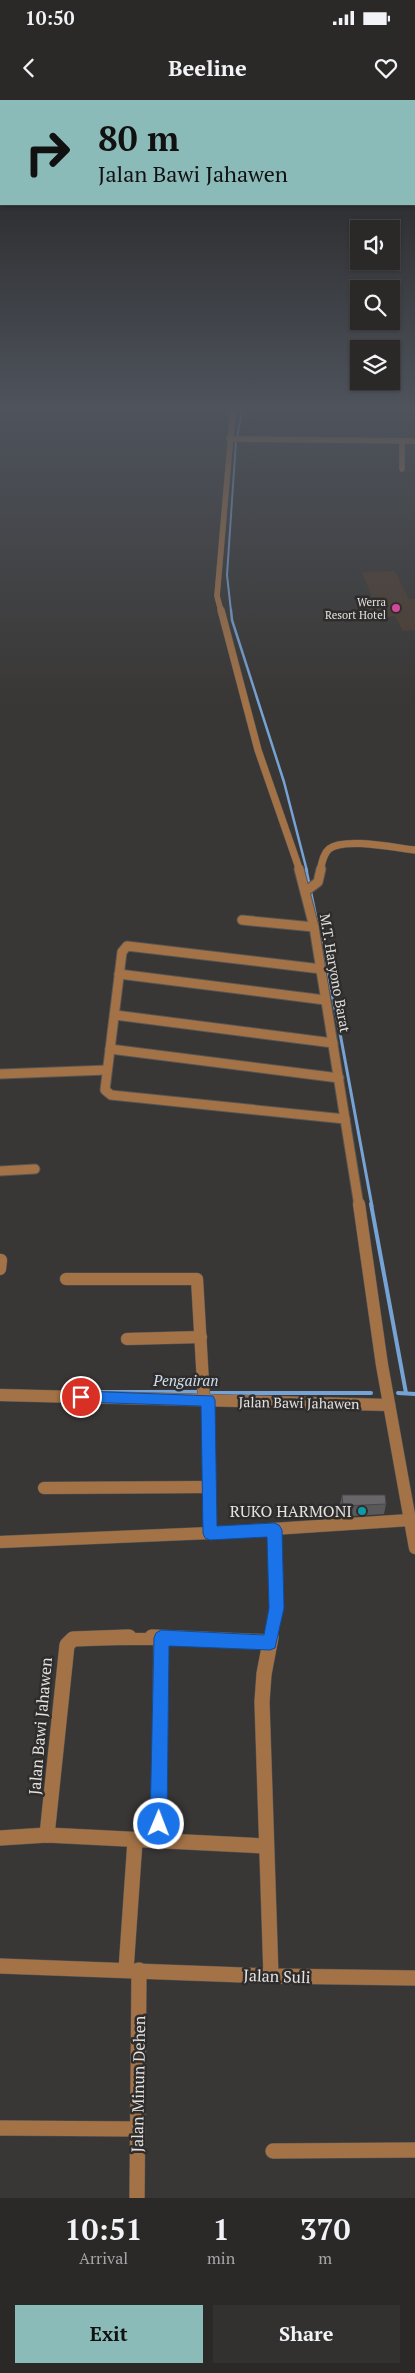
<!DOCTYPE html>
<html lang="en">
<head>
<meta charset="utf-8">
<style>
	body { margin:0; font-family:"PT Serif",serif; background:#333130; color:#f1f3f6; height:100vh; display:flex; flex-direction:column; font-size:19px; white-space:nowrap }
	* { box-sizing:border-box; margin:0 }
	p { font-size:16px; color:#a6a6a8 }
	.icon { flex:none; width:28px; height:28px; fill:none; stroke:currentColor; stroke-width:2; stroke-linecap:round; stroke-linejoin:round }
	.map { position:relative; height:2098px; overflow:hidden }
	.sheet { display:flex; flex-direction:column; background:#2b2928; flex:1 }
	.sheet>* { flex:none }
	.hud { position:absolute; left:0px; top:0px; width:415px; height:105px; box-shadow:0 1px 4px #0004,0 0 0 1px #474545; background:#8bbbb9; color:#111; overflow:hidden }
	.fabs { position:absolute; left:350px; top:120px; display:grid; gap:10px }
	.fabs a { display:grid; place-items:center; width:50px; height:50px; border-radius:0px; background:#2b2928; box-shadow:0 1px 4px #0004,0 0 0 1px #474545; font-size:25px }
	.pin { position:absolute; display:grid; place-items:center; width:42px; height:42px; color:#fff; margin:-21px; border:2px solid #fff; border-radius:50%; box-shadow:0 1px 5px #0007 }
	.me { position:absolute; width:55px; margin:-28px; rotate:1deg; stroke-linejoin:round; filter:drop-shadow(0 0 4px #0008) }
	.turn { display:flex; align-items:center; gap:18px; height:105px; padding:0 15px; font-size:22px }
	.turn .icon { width:65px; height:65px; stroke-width:2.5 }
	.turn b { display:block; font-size:35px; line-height:42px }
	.eta { display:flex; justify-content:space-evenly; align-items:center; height:85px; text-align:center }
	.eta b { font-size:30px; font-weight:700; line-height:35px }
	.button { display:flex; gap:10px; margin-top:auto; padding:10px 15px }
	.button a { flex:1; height:58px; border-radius:0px; background:#8bbbb9; color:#111; font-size:20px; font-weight:700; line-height:58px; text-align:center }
	.button a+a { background:#333130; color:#f1f3f6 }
	.status { display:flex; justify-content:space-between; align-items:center; height:35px; padding:0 25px; background:#2b2928; direction:ltr }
	.status svg { height:14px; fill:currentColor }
	header { display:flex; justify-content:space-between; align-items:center; height:65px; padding:0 15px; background:#2b2928; font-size:22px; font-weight:700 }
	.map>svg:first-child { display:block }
	.commercial { fill:#4c3c30 }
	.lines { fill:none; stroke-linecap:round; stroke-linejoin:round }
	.stream-far3 { stroke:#76a3d6; stroke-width:2 }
	.stream-far2 { stroke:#76a3d6; stroke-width:2.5 }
	.stream-far1 { stroke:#76a3d6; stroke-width:3 }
	.stream { stroke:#76a3d6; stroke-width:4 }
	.street-far4-casing { stroke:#585654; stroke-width:6 }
	.street-far3-casing { stroke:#585654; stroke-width:8 }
	.street-far2-casing { stroke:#585654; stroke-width:11 }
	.street-far1-casing { stroke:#585654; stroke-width:13 }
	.street-casing { stroke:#585654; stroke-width:16 }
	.street-far4 { stroke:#a37247; stroke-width:5.5 }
	.street-far3 { stroke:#a37247; stroke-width:7 }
	.street-far2 { stroke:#a37247; stroke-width:9 }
	.street-far1 { stroke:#a37247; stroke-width:12 }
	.street { stroke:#a37247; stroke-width:15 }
	.wall { fill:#59585a }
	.building { fill:#686669; stroke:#49474a }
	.route { fill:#1a73e8; stroke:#114b97 }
	.hotel-dot { fill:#d1479c; stroke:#2f2d2b; stroke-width:2 }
	.culture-dot { fill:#0f9aa8; stroke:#2f2d2b; stroke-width:2 }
	.labels { text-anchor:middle; stroke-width:5; stroke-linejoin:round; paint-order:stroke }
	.far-poi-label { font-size:11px; fill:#e3e2e1; stroke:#2f2d2b; text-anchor:end }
	.street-label { font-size:14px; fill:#e3e2e1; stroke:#2f2d2b }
	.water-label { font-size:15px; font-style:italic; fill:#cfdff2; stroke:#2f2d2b }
	.near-poi-label { font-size:16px; fill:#e3e2e1; stroke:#2f2d2b; text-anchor:end }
	.near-street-label { font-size:16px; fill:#e3e2e1; stroke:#2f2d2b }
</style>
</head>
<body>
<div class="status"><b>10:50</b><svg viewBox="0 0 49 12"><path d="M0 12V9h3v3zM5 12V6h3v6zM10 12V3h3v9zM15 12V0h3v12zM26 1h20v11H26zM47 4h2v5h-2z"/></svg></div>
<header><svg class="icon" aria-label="back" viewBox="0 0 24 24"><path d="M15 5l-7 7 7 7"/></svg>Beeline<svg class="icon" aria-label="heart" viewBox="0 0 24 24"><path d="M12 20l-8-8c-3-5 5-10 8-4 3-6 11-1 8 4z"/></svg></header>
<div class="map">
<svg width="415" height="2098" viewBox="0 0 415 2098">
	<rect width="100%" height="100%" fill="#393735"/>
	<path class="commercial" d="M395 471 409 499H415V530L403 531 395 516 380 517 362 472Z"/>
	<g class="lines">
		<g class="stream-far3">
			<path d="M237 338 242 311"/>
			<path d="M231 511 227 475 236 341"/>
		</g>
		<path class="stream-far2" d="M231 510 232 520 284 682 307 771"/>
		<path class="stream-far1" d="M306 769 340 933 372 1106"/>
		<g class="stream">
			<path d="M371 1104 406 1293"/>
			<path d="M102 1292H201"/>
			<path d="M207 1293H371"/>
			<path d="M398 1293 415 1294"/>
		</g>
		<g class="street-far4-casing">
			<g id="street-far4">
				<path d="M229 339 415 341"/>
				<path d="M402 341V369"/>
				<path d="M221 511 217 496 233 311"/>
			</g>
		</g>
		<g class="street-far3-casing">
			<g id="street-far3">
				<path d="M221 510 258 650 300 771"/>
				<path d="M320 771C322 763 323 754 329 749 344 737 396 748 415 750"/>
			</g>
		</g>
		<g class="street-far2-casing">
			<g id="street-far2">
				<path d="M299 769 314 827 359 1106"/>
				<path d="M306 791 318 782 321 769"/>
				<path d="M242 820 314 827"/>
				<path d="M321 869 127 846 122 852 105 990 111 995 345 1019"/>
				<path d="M119 874 325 900"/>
				<path d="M115 915 333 943"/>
				<path d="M110 949 339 978"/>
				<path d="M0 974 107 970"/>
				<path d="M0 1071 35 1069"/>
			</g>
		</g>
		<g class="street-far1-casing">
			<g id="street-far1">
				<path d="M359 1104 382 1265 415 1448"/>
				<path d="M0 1169 1 1160"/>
				<path d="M66 1179H197L204 1300"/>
				<path d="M127 1239 201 1237"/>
				<path d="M0 1295 389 1305"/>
				<path d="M208 1300 210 1433"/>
				<path d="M44 1388 208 1387"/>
				<path d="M0 1442 210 1433 410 1420"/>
				<path d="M85 1539H184"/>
				<path d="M270 1539 276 1508 274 1429"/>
			</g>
		</g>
		<g class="street-casing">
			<g id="street">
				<path d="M152 1537 270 1542"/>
				<path d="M271 1537 264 1574 262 1602 271 1876"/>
				<path d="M47 1735 67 1545 73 1539 129 1537"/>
				<path d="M0 1738 47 1735 266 1746"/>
				<path d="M159 1742 161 1538"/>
				<path d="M0 1866 271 1876 415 1878"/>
				<path d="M126 1870 135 1741"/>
				<path d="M0 2028 138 2029"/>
				<path d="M273 2051 415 2050"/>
				<path d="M137 2098 139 1870"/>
			</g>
		</g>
		<use href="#street-far4" class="street-far4"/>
		<use href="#street-far3" class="street-far3"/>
		<use href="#street-far2" class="street-far2"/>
		<use href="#street-far1" class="street-far1"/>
		<use href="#street" class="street"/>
	</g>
	<path class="wall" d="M342 1395 386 1404 384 1414 341 1417 340 1405Z"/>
	<path class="building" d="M342 1395H385L386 1404 343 1406Z"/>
	<linearGradient id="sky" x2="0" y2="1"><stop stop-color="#1f1e1d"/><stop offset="0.51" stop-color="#4e535c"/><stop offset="1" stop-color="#4e535c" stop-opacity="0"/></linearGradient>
	<rect width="415" height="604" fill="url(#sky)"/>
	<path class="route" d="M81 1291 213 1296 215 1300 217 1426 274 1423 279 1425 282 1430 284 1508 275 1548 270 1550 169 1546 167 1724 165 1730 159 1732 153 1730 150 1724 154 1538 156 1533 161 1530 264 1535 269 1508 267 1437 210 1440 205 1438 203 1433 201 1306 81 1302 76 1301 74 1297 76 1293Z"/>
	<circle class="hotel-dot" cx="396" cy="508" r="5"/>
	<circle class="culture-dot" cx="362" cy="1411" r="5"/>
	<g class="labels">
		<g class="far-poi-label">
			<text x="386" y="506">Werra<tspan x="386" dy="13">Resort Hotel</tspan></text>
		</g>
		<g class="street-label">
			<text transform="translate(335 873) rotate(80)" y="5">M.T. Haryono Barat</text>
			<text transform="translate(299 1303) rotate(1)" y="5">Jalan Bawi Jahawen</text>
		</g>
		<g class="water-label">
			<text x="186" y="1286">Pengairan</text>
		</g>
		<g class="near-poi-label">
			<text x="352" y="1417">RUKO HARMONI</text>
		</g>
		<g class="near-street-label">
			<text transform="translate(40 1626) rotate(-85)" y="6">Jalan Bawi Jahawen</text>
			<text transform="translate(277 1876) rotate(2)" y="6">Jalan Suli</text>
			<text transform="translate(138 1984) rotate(-89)" y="6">Jalan Minun Dehen</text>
		</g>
	</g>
</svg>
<div class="fabs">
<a><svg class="icon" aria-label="sound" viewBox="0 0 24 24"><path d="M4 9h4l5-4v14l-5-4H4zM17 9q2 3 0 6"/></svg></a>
<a><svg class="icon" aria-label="search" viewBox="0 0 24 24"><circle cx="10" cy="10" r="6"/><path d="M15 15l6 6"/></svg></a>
<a><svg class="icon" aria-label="layers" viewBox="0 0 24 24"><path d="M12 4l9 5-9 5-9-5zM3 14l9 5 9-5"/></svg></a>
</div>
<div class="pin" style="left:81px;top:1297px;background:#d93025"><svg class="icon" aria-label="arrive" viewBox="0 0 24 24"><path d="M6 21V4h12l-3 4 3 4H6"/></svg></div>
<svg class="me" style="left:159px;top:1724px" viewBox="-20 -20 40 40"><circle r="17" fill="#1a73e8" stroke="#fff" stroke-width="3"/><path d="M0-11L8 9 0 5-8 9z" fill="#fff"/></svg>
<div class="hud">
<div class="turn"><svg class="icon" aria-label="right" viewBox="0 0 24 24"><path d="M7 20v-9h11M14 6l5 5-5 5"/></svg><div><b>80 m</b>Jalan Bawi Jahawen</div></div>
</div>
</div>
<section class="sheet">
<div class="eta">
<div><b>10:51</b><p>Arrival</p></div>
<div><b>1</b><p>min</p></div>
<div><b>370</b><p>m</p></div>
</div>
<div class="button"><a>Exit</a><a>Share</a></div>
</section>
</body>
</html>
